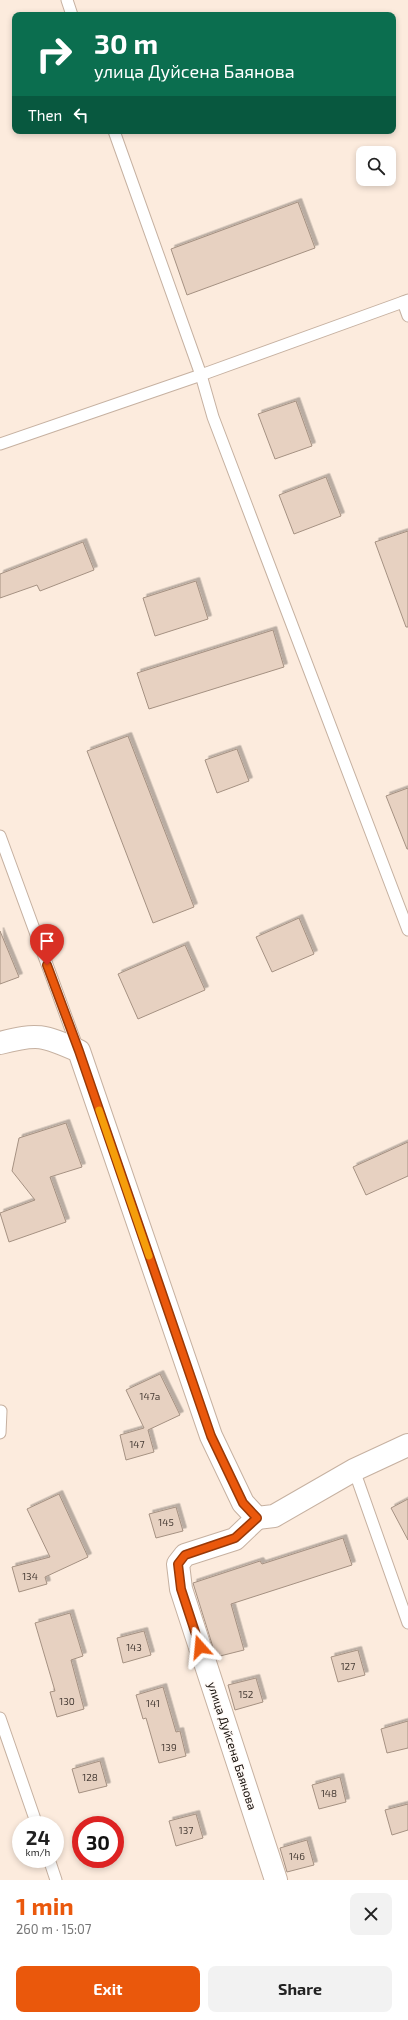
<!DOCTYPE html>
<html lang="en">
<head>
<meta charset="utf-8">
<style>
	body { margin:0; font-family:"Exo 2",sans-serif; background:#f2f2f2; color:#222; height:100vh; display:flex; flex-direction:column; font-size:15px; white-space:nowrap }
	* { box-sizing:border-box; margin:0 }
	p { font-size:13px; color:#767676 }
	.icon { flex:none; width:22px; height:22px; fill:none; stroke:currentColor; stroke-width:2; stroke-linecap:round; stroke-linejoin:round }
	.map { position:relative; height:1880px; overflow:hidden }
	.sheet { display:flex; flex-direction:column; background:#fff; flex:1 }
	.sheet>* { flex:none }
	.hud { position:absolute; left:12px; top:12px; width:384px; height:122px; border-radius:8px; box-shadow:0 2px 6px #0003; background:#0b6e4f; color:#fff; overflow:hidden }
	.fabs { position:absolute; left:356px; top:146px; display:grid; gap:8px }
	.fabs a { display:grid; place-items:center; width:40px; height:40px; border-radius:8px; background:#fff; box-shadow:0 2px 6px #0003; font-size:20px }
	.speed { position:absolute; left:12px; top:1816px; display:flex; gap:8px; font-size:20px; font-weight:700; text-align:center }
	.speed>* { display:grid; place-content:center; width:52px; height:52px; border-radius:50%; background:#fff; box-shadow:0 2px 6px #0003; line-height:1 }
	.speed small { font-size:10px; font-weight:400 }
	.speed .limit { border:6px solid #d22; background:#fff; color:#111 }
	.pin { position:absolute; display:grid; place-items:center; width:34px; height:34px; color:#fff; margin:-41px -17px; border-radius:50% 50% 50% 0; rotate:-45deg; box-shadow:0 0 4px #0007 }
	.pin .icon { rotate:45deg }
	.me { position:absolute; width:44px; margin:-22px; rotate:342deg; stroke-linejoin:round; filter:drop-shadow(0 0 3px #0008) }
	.turn { display:flex; align-items:center; gap:14px; height:84px; padding:0 16px; font-size:18px }
	.turn .icon { width:52px; height:52px; stroke-width:2.5 }
	.turn b { display:block; font-size:28px; line-height:34px }
	.then { display:flex; align-items:center; height:38px; padding:0 16px; background:#0003; gap:8px; font-size:15px }
	.round { display:grid; place-items:center; flex:none; width:42px; height:42px; border-radius:8px; background:#f2f2f2 }
	.summary { display:flex; align-items:center; justify-content:space-between; height:68px; padding:0 16px }
	h1 { font-size:24px; font-weight:700; line-height:30px; color:#ea580c }
	.primary-button { display:flex; gap:8px; margin-top:auto; padding:8px 16px }
	.primary-button a { flex:1; height:46px; border-radius:8px; background:#ea580c; color:#fff; font-size:16px; font-weight:700; line-height:46px; text-align:center }
	.primary-button a+a { background:#f2f2f2; color:#222 }
	.map>svg:first-child { display:block }
	.building { fill:#e7d1c1; stroke:#a59182; filter:url(#shadow) }
	.lines { fill:none; stroke-linecap:round; stroke-linejoin:round }
	.lane-casing { stroke:#c6b1a1; stroke-width:13 }
	.street-casing { stroke:#c6b1a1; stroke-width:24 }
	.lane { stroke:#fff; stroke-width:11 }
	.street { stroke:#fff; stroke-width:22 }
	.route-casing { stroke:#983908; stroke-width:10 }
	.route { stroke:#ea580c; stroke-width:7 }
	.slow { stroke:#f59e0b; stroke-width:7 }
	.labels { text-anchor:middle; stroke-width:3; stroke-linejoin:round; paint-order:stroke }
	.number-label { font-size:10px; fill:#483d36 }
	.street-label { font-size:12px; fill:#130c07; stroke:#fffaf7 }
</style>
</head>
<body>
<div class="map">
<svg width="408" height="1880" viewBox="0 0 408 1880">
	<defs>
		<filter id="shadow"><feDropShadow dx="3.5" dy="-3.5" stdDeviation="0" flood-color="#0004"/></filter>
	</defs>
	<rect width="100%" height="100%" fill="#fcebdd"/>
	<g class="building">
		<path d="M298 202 315 248 187 295 171 249Z"/>
		<path d="M296 401 312 446 275 459 258 414Z"/>
		<path d="M326 477 341 516 294 534 279 495Z"/>
		<path d="M408 531V627H406L375 542Z"/>
		<path d="M83 542 94 570 40 591 37 585 0 598V574Z"/>
		<path d="M196 581 208 619 155 636 143 598Z"/>
		<path d="M273 630 284 667 149 709 137 673Z"/>
		<path d="M128 736 194 907 153 923 87 751Z"/>
		<path d="M237 749 249 781 217 793 205 760Z"/>
		<path d="M408 788V849H407L386 796Z"/>
		<path d="M299 918 314 954 272 972 256 937Z"/>
		<path d="M0 931 19 977 0 984Z"/>
		<path d="M185 945 205 990 138 1019 118 974Z"/>
		<path d="M66 1123 82 1167 50 1177 66 1222 9 1242 0 1213 35 1200 12 1171 19 1138Z"/>
		<path d="M408 1142V1176L366 1195 353 1167Z"/>
		<path d="M160 1374 180 1415 148 1430 154 1452 126 1460 120 1435 144 1428 126 1390Z"/>
		<path d="M59 1494 88 1557 45 1577 47 1584 19 1592 12 1567 50 1557 27 1509Z"/>
		<path d="M408 1499V1540L391 1508Z"/>
		<path d="M176 1507 183 1531 156 1538 149 1514Z"/>
		<path d="M343 1538 352 1565 231 1604 244 1650 216 1657 193 1583 260 1561 262 1564Z"/>
		<path d="M70 1613 83 1656 71 1660 84 1709 57 1717 50 1692 55 1691 35 1623Z"/>
		<path d="M144 1631 151 1655 123 1663 117 1638Z"/>
		<path d="M358 1650 365 1675 338 1682 331 1657Z"/>
		<path d="M256 1678 263 1702 235 1710 228 1685Z"/>
		<path d="M163 1687 176 1732 180 1731 186 1756 159 1763 146 1718 143 1719 136 1695Z"/>
		<path d="M408 1721V1748L387 1753 381 1729Z"/>
		<path d="M100 1761 107 1786 79 1793 72 1769Z"/>
		<path d="M340 1777 346 1802 319 1809 312 1785Z"/>
		<path d="M408 1804V1830L392 1835 385 1810Z"/>
		<path d="M196 1814 203 1838 176 1846 169 1821Z"/>
		<path d="M307 1840 314 1865 287 1872 280 1848Z"/>
	</g>
	<g class="lines">
		<g class="lane-casing">
			<g id="lane">
				<path d="M67 0 72 15"/>
				<path d="M114 131 201 375 403 302"/>
				<path d="M408 300 403 302 408 316"/>
				<path d="M0 444 201 375 213 417 408 930"/>
				<path d="M0 836 78 1049"/>
				<path d="M0 1433 1 1411"/>
				<path d="M354 1470 408 1623"/>
				<path d="M0 1718 37 1825"/>
				<path d="M49 1859 56 1880"/>
			</g>
		</g>
		<g class="street-casing">
			<g id="street">
				<path d="M0 1043C38 1033 43 1035 79 1051L211 1436 243 1503 257 1518 274 1516 354 1470 408 1445"/>
				<path d="M257 1518 235 1539 185 1555 178 1564 181 1589 276 1880"/>
			</g>
		</g>
		<use href="#lane" class="lane"/>
		<use href="#street" class="street"/>
	</g>
	<g class="lines">
		<g class="route-casing">
			<path id="route" d="M47 965 79 1051 211 1436 243 1503 257 1518 235 1538 185 1555 178 1564 181 1589 200 1647"/>
		</g>
		<use href="#route" class="route"/>
		<path class="slow" d="M99 1110 149 1256"/>
	</g>
	<g class="labels">
		<g class="number-label">
			<text x="150" y="1400">147а</text>
			<text x="137" y="1448">147</text>
			<text x="166" y="1526">145</text>
			<text x="30" y="1580">134</text>
			<text x="134" y="1651">143</text>
			<text x="348" y="1670">127</text>
			<text x="246" y="1698">152</text>
			<text x="67" y="1705">130</text>
			<text x="153" y="1707">141</text>
			<text x="169" y="1751">139</text>
			<text x="90" y="1781">128</text>
			<text x="329" y="1797">148</text>
			<text x="186" y="1834">137</text>
			<text x="297" y="1860">146</text>
		</g>
		<g class="street-label">
			<text transform="translate(232 1746) rotate(72)" y="4">улица Дуйсена Баянова</text>
		</g>
	</g>
</svg>
<div class="fabs">
<a><svg class="icon" aria-label="search" viewBox="0 0 24 24"><circle cx="10" cy="10" r="6"/><path d="M15 15l6 6"/></svg></a>
</div>
<div class="speed"><div>24<small>km/h</small></div><div class="limit">30</div></div>
<div class="pin" style="left:47px;top:965px;background:#d93025"><svg class="icon" aria-label="arrive" viewBox="0 0 24 24"><path d="M6 21V4h12l-3 4 3 4H6"/></svg></div>
<svg class="me" style="left:200px;top:1647px" viewBox="-20 -20 40 40"><path d="M0-17L14 15 0 8-14 15z" fill="#ea580c" stroke="#fff" stroke-width="4"/></svg>
<div class="hud">
<div class="turn"><svg class="icon" aria-label="right" viewBox="0 0 24 24"><path d="M7 20v-9h11M14 6l5 5-5 5"/></svg><div><b>30 m</b>улица Дуйсена Баянова</div></div>
<div class="then">Then<svg class="icon" aria-label="left" viewBox="0 0 24 24"><path d="M17 20v-9H6M10 6l-5 5 5 5"/></svg></div>
</div>
</div>
<section class="sheet">
<div class="summary"><div><h1>1 min</h1><p>260 m · 15:07</p></div><a class="round"><svg class="icon" aria-label="close" viewBox="0 0 24 24"><path d="M6 6l12 12M18 6L6 18"/></svg></a></div>
<div class="primary-button"><a>Exit</a><a>Share</a></div>
</section>
</body>
</html>
